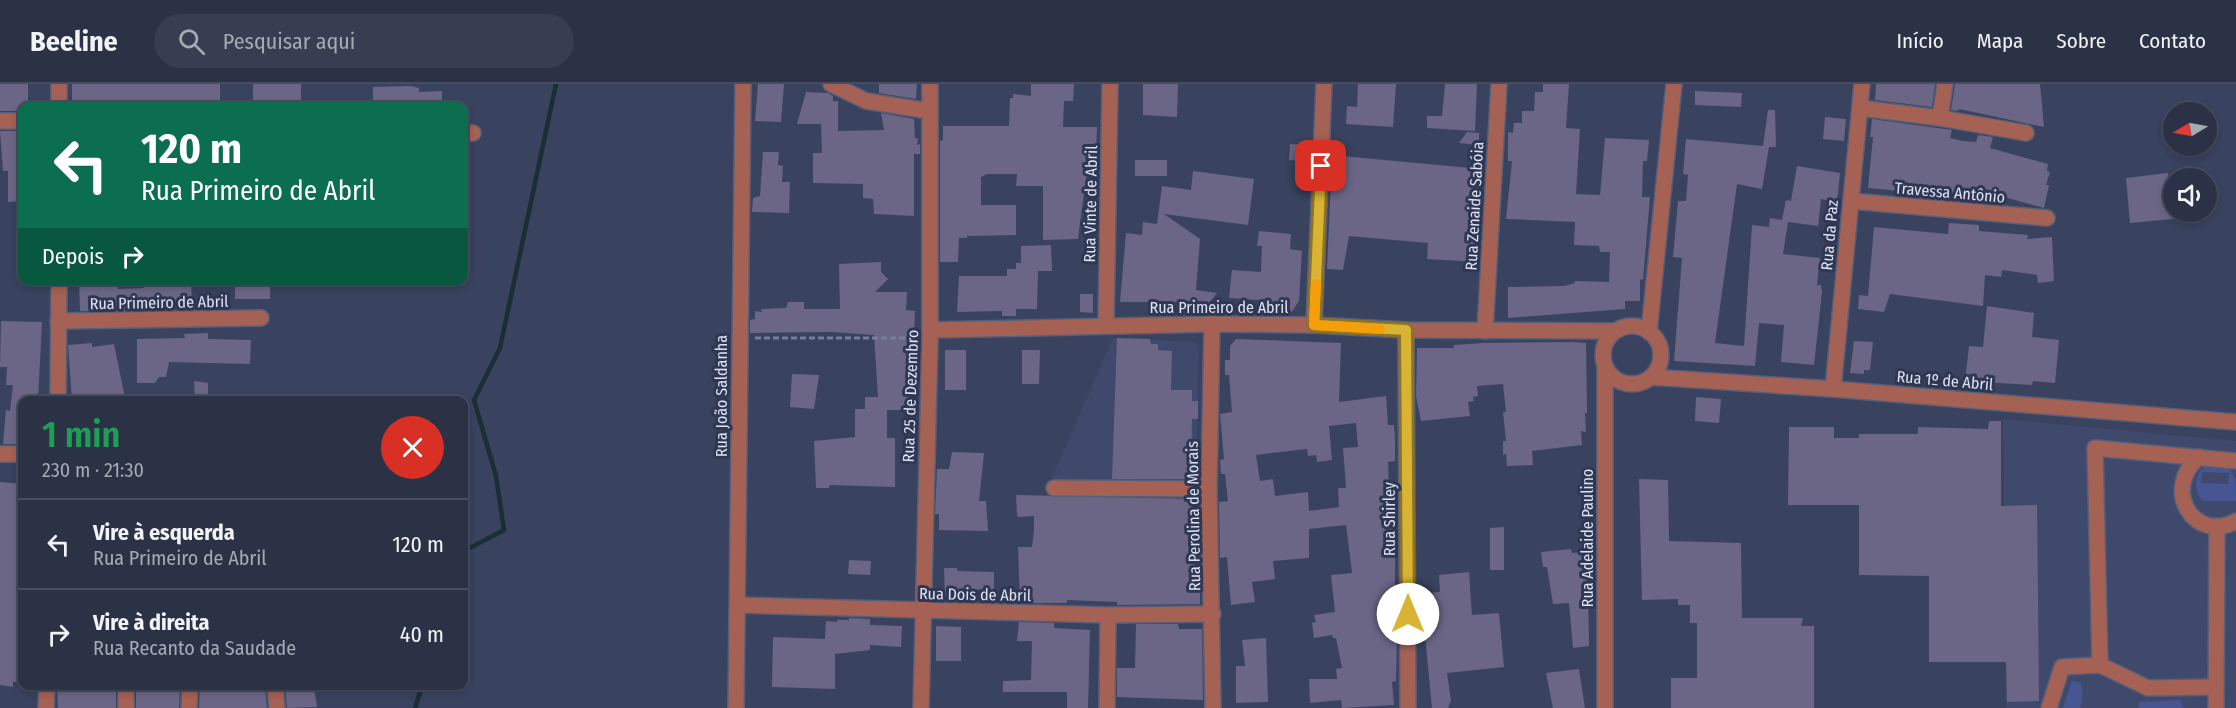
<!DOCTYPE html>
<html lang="pt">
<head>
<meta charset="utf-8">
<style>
	body { margin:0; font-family:"Fira Sans Condensed",sans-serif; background:#373e51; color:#f1f3f6; height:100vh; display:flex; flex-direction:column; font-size:22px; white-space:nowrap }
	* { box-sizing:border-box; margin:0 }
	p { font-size:20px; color:#a6aab3 }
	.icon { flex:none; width:33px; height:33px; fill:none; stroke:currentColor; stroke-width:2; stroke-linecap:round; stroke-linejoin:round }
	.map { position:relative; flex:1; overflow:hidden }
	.panel { position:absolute; left:18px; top:312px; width:450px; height:294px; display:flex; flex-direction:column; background:#2b3246; border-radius:12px; box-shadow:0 3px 9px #0003,0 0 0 2px #474d5f }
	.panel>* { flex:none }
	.banner { position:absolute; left:18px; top:18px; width:450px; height:183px; border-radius:12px; box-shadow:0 3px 9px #0003,0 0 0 2px #474d5f; background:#0b6e4f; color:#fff; overflow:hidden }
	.needle { width:39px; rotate:260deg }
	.controls { position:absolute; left:2163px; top:18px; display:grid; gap:12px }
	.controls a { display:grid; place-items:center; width:54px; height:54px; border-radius:50%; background:#2b3246; box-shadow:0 3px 9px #0003,0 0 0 2px #474d5f; font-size:30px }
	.pin { position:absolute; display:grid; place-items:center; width:51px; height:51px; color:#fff; margin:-26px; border-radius:12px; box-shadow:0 3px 9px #0006 }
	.me { position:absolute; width:66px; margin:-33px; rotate:0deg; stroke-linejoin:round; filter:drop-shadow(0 0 4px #0008) }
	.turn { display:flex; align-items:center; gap:21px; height:126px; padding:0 24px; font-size:27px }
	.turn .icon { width:78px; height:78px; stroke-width:2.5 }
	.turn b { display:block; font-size:42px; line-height:51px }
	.then { display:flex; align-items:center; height:57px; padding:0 24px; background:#0003; gap:12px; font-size:22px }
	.round { display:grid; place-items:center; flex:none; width:63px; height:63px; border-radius:32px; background:#373e51 }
	.headline { display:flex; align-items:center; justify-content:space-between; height:102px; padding:0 24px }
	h1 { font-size:36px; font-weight:600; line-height:45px; color:#1e9e55 }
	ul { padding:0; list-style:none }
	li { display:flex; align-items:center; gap:18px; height:90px; padding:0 24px; border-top:2px solid #474d5f }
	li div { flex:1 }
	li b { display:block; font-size:22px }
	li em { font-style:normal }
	header { display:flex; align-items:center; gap:36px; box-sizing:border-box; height:84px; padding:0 30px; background:#2b3246; border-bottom:2px solid #474d5f }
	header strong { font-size:28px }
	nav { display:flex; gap:33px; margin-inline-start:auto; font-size:21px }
	.search { width:420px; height:54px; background:#373e51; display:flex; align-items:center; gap:15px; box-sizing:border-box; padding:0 21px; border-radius:33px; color:#a6aab3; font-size:22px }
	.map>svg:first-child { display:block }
	.built { fill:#3f496c }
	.green { fill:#475693; fill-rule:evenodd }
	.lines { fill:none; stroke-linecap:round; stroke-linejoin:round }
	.stream { stroke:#1a2f33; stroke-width:4.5 }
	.building { fill:#6b6686; fill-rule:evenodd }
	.minor-casing { stroke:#565f79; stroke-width:18 }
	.path { stroke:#777f97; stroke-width:3; stroke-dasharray:6 3; stroke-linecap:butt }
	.minor { stroke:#a56154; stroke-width:15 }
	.route-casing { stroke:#8d7422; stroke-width:15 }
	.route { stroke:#d9b334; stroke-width:10 }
	.slow { stroke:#f59e0b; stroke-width:10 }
	.labels { text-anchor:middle; stroke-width:6; stroke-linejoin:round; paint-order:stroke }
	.street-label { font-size:16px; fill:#dce2f4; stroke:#2f3753 }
</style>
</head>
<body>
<header>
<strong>Beeline</strong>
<div class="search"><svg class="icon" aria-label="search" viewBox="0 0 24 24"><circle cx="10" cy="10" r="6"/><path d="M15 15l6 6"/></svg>Pesquisar aqui</div>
<nav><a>Início</a><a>Mapa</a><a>Sobre</a><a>Contato</a></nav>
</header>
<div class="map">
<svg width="2236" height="624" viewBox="0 0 2236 624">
	<rect width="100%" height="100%" fill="#39425e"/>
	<g class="built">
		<path d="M1113 254 1194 258 1199 262 1196 398 1049 400Z"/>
		<path d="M2003 335 2236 357V624H2006Z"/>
	</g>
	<g class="green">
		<path d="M2209 381C2236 381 2236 393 2236 417H2204L2200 414C2193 402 2195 386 2209 381ZM2202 388 2229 389 2228 400 2201 399Z"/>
		<path d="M2072 597 2080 598C2084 606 2082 617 2080 624H2063Z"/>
		<path d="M2180 616 2184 624H2139V618Z"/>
	</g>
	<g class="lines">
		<g class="stream">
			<path d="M464 467 504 446 496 392 474 316 500 264 556 0"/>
			<path d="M415 624 422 602"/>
		</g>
	</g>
	<g class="building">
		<path d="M0 0H28V22H22V27H0Z"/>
		<rect x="72" y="0" width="148" height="22"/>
		<rect x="253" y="0" width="48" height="22"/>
		<path d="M758 0H784L781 38 755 37Z"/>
		<path d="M879 0H917L916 15 879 9Z"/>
		<path d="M1031 0H1074L1073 17H1064L1063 43H1097L1095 93H1086L1078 155 1043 156V102H1016L1017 90H987L981 93V121H1016V151L967 152V154H959L958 178H940V57L943 56V42H1009L1010 14H1013V10L1031 12Z"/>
		<path d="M1143 0H1178L1177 33 1143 31Z"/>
		<path d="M1358 0H1396L1393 43 1346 40 1347 22 1357 23Z"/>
		<path d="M1445 0H1477L1475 47 1427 44V32H1442Z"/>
		<path d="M1543 0H1569L1566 44 1580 45 1576 110 1600 111 1605 54 1649 56 1647 77H1643L1642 113H1650L1643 196 1640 195V217H1625V225L1508 234V203L1564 202 1575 199V197L1609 198 1610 168H1600L1599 162 1574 161 1575 138 1506 135 1512 77H1508V48L1513 49 1514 39H1522V27H1534L1535 8H1543Z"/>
		<path d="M1876 0H1935L1932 23 1875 16Z"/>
		<path d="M1955 0H2040L2044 43 1959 25 1958 27 1951 26Z"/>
		<path d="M411 2 419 4V8L442 7V22H373V3Z"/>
		<path d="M1695 7 1742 9 1741 23 1695 21Z"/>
		<path d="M806 8 828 9 833 12V17H838V47L884 46 881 29 914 35 915 54H918L917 61 920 60V70H914V132L874 130 873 115 863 114V100L813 99V69H822L821 40H797Z"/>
		<path d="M1768 26H1775L1776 63H1769L1762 105 1737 100 1715 259 1744 262 1752 141 1769 143 1770 134 1782 136 1786 116 1791 117 1797 82 1840 89 1837 118 1821 115 1818 142 1788 138 1783 170 1820 174 1817 201H1821L1822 208 1814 281 1781 278 1784 241 1759 239 1755 282 1674 277 1682 174 1673 173 1678 117H1686L1688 91 1683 90 1686 55 1763 62Z"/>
		<path d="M1825 33 1846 35 1844 57 1823 55Z"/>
		<path d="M1872 35 1952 46 1950 54 1963 57 1976 58 1978 51 1993 53 1990 64 2048 80 2047 87 2050 88 2046 101H2049L2044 124 1979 106 1977 114 1936 105 1935 109 1922 106V109L1868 104 1873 53H1870Z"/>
		<path d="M0 47H22V117L8 118V87H3Z"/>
		<path d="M1467 48 1479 49V61L1459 59Z"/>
		<path d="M1290 60 1304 61 1303 77 1289 76Z"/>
		<path d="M763 68H779L778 81 783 82 782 98H790L789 129 752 128 753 114 760 112Z"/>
		<path d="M1342 72 1481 85 1478 178 1427 175 1428 159 1349 152 1343 186 1327 185 1331 94 1340 95Z"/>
		<rect x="1135" y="76" width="32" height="16"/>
		<path d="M1193 87 1254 95 1248 141 1164 130 1200 155 1196 206 1217 209 1204 225 1203 230 1196 231 1194 218H1120L1126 149 1142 151 1143 138 1157 140 1162 102 1191 106Z"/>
		<path d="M2168 89 2173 135 2130 139 2126 94Z"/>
		<path d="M1949 139 1979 141V147L2028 151 2027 155 2052 153 2054 197 2038 199 2037 191 2002 186 2001 193 1985 191 1983 222 1890 210 1884 228 1858 225 1859 211 1868 212 1874 143 1948 150Z"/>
		<path d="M1259 147 1291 150 1290 165 1302 167 1299 217 1291 229 1258 228 1259 216 1229 214 1232 186 1261 188 1262 162H1257Z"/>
		<path d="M1051 161 1052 187H1038L1037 225H1016V232H1002V227L957 228 959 192H1007V185H1016V179H1021V162Z"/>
		<path d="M881 178V188L888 195 875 208H907L906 226 915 227 914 252H912V326H887V354H895V403L829 401V404H816L814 357 855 353V325H865V313H878L874 251 832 248 750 249V236L755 235V227L762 228 761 225 786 224 788 218H804V225H840L839 180Z"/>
		<path d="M79 196H118V205L144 204V196L191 197 192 220 165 221 166 226 80 227Z"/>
		<rect x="235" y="196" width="35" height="19"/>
		<path d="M1080 210H1093V229L1080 228Z"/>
		<path d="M1987 222 2034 229 2032 253 2059 256 2055 299 2033 297 2032 301 1965 297 1969 262 1983 263Z"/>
		<path d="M1 237 42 238 38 316H22V360H3L6 326 10 327 13 301H6L7 283H0Z"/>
		<path d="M208 249V255L251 256 250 280 169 278 166 293H159L155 299H137V255L185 254 184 250Z"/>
		<path d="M1117 254 1150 255 1151 260H1158V266L1172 267 1171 306H1192V317H1198V335H1192L1191 395H1112Z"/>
		<path d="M1236 255 1341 259 1339 318 1386 312 1388 341H1394L1395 354V377L1388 378 1390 427H1394L1395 439V510H1398L1396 597 1392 598 1394 621 1342 624 1341 616 1310 619 1309 595H1337L1336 585 1342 584 1336 554H1333L1332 551 1314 554 1312 539 1316 538 1314 531 1335 528 1331 491 1352 489 1346 441 1309 445V474L1273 477 1275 495 1252 498 1255 518 1231 521 1227 473 1220 474 1219 418 1228 417 1225 390H1221L1220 376 1224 375 1220 330 1232 328 1229 291H1225V276H1230V262ZM1356 339 1358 363 1343 364 1346 404H1338L1339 423 1309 427 1308 408 1275 412 1273 395 1260 397 1256 371 1307 365 1308 372 1316 371 1317 378 1332 376 1329 342Z"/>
		<path d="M1854 257 1873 258 1870 286H1864V290L1850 289Z"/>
		<path d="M1573 258 1586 259 1587 329H1585L1586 348 1581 347 1582 361 1532 367 1533 381 1507 382 1506 370 1503 371V357H1506L1503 328H1506L1503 300 1477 302 1478 312 1473 313 1474 317 1468 318 1470 332 1421 337 1416 312 1417 264H1454V261L1483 259Z"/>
		<path d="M92 259V263L114 260 125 314 72 316 68 261Z"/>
		<rect x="945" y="266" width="21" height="40"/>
		<path d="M1022 266H1040L1039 300H1022Z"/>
		<path d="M792 290 819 291 814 325 790 323Z"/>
		<path d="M194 297 208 299V316H195Z"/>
		<path d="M1696 313 1721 315 1719 339 1695 337Z"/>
		<path d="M1989 337H2001V422L2037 421 2039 617 2007 618 2006 578H1929V492L1859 491V421H1788L1789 343H1834V354H1859V350H1918V343L1988 345Z"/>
		<path d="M952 368 984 369 979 417H986L988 447 939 446V430H935L937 385H949Z"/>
		<path d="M1639 395 1668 396 1669 457 1741 459 1742 534H1803L1801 542H1814V624H1671V594H1697V539H1690V521H1678V515L1642 516Z"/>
		<path d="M0 398 22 400V544L17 578H22V598H13V603L0 601Z"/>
		<path d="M1016 411 1199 415 1201 480 1195 479V507H1200V520L1117 521V518L1067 516V519H1020L1018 463H1032L1034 446V432L1018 433 1017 430Z"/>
		<path d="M1504 443V486H1490V444Z"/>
		<path d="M1571 465 1572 469 1583 468 1588 503 1589 562 1573 564 1569 519 1553 520 1547 483H1543L1541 468Z"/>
		<path d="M849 476 871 477 870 491 848 490Z"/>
		<path d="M944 484H957V487L994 488V506L962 505V513H945Z"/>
		<path d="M1469 488 1472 531 1499 529 1504 583 1447 589 1451 616 1448 624H1432L1422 520 1417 521V510L1440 508 1439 491Z"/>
		<path d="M849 534 870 535V541L902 542 901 563 870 561V566L835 570V605L772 603 773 553 825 555 826 537 837 538V536H849Z"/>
		<path d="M1019 538 1054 539V544L1090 546 1088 624H1067V608H1003V597L1031 596 1032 557H1017Z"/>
		<path d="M1136 540H1178L1179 545H1202L1203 616 1117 613V584H1135Z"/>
		<path d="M936 542 961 543V577H936Z"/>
		<path d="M1266 554 1268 618 1236 619V582H1245L1242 556Z"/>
		<path d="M1579 585 1585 624H1553L1546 589Z"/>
		<path d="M57 602H116V624H58Z"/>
		<path d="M136 602H180L179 624H136Z"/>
		<path d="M200 602H265L267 624H199Z"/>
		<path d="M285 602 314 603 317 623 287 624Z"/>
	</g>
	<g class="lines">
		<g class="minor-casing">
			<g id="minor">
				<path d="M59 0V22"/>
				<path d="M831 0 866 17 929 27"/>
				<path d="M1860 24 1940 34 2026 49"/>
				<path d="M1940 34 1945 0"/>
				<path d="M0 37H22"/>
				<path d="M464 49H473"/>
				<path d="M1851 117 2047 134"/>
				<path d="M58 237 261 234"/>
				<path d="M1212 240 1209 405 1213 624"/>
				<path d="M1106 241 1110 0"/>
				<path d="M1314 241 1324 0"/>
				<circle cx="1632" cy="271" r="29"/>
				<path d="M930 246 1212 240 1314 241 1406 246 1615 247"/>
				<path d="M1406 246 1408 624"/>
				<path d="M1485 247 1499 0"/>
				<path d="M1649 248 1674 0"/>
				<path d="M1605 284V624"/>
				<path d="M1651 293 1833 305 2236 338"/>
				<path d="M1833 305 1862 0"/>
				<path d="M58 316 59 196"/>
				<path d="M0 370H22"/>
				<path d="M2199 373C2161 405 2194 460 2236 437"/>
				<path d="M1054 404 1209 405"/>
				<path d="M738 521 1108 531 1213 530"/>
				<path d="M275 602 277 624"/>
				<path d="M2216 603 2148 604 2100 581 2095 364 2236 377"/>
				<path d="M46 624 47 602"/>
				<path d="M126 624V602"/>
				<path d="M189 624 190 602"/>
				<path d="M736 624 743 0"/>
				<path d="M921 624 930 254V0"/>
				<path d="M1107 624 1108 531"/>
				<path d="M2049 624 2062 583 2100 581"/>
				<path d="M2216 624 2217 442"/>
			</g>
		</g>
		<path class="path" d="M755 254H917"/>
		<use href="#minor" class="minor"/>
	</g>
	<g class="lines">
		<g class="route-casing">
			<path id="route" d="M1321 82 1314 241 1406 246 1408 530"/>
		</g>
		<use href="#route" class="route"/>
		<path class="slow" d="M1316 200 1314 241 1380 245"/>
	</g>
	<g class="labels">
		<g class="street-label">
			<text transform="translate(1950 108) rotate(5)" y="6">Travessa Antônio</text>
			<text transform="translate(1090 120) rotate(-89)" y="6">Rua Vinte de Abril</text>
			<text transform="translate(1474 122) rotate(-87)" y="6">Rua Zenaide Sabóia</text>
			<text transform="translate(1829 151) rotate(-85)" y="6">Rua da Paz</text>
			<text transform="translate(159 218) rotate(-1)" y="6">Rua Primeiro de Abril</text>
			<text x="1219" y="229">Rua Primeiro de Abril</text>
			<text transform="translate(1945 296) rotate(5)" y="6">Rua 1º de Abril</text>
			<text transform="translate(721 312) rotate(-90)" y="6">Rua João Saldanha</text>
			<text transform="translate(910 312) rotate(-88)" y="6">Rua 25 de Dezembro</text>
			<text transform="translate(1193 432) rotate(-91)" y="6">Rua Perolina de Morais</text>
			<text transform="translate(1389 435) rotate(-90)" y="6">Rua Shirley</text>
			<text transform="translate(1587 454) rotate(-90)" y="6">Rua Adelaide Paulino</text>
			<text transform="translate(975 510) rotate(1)" y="6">Rua Dois de Abril</text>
		</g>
	</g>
</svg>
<div class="controls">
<a><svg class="needle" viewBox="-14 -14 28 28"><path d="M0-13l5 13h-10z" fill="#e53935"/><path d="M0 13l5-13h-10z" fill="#a6aab3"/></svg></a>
<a><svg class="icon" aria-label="sound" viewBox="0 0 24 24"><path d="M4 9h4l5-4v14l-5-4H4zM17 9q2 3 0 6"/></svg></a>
</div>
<div class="pin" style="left:1321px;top:82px;background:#d93025"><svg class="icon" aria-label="arrive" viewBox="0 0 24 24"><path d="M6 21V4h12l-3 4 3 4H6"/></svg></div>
<svg class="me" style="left:1408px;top:530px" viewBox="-20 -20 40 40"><circle r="19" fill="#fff"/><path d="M0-13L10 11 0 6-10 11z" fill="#d9b334"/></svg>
<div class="banner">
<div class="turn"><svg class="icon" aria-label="left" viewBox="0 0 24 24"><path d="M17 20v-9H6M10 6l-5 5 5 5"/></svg><div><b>120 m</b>Rua Primeiro de Abril</div></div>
<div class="then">Depois<svg class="icon" aria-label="right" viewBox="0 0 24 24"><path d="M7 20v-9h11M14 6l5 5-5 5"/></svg></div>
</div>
<section class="panel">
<div class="headline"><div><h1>1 min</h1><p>230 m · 21:30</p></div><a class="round" style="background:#d93025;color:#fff"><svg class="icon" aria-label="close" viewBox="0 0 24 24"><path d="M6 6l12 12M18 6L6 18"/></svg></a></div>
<ul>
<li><svg class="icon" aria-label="left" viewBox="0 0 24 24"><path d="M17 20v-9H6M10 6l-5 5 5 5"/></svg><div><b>Vire à esquerda</b><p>Rua Primeiro de Abril</p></div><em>120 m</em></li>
<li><svg class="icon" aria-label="right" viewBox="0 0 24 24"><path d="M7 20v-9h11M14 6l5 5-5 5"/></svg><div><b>Vire à direita</b><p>Rua Recanto da Saudade</p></div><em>40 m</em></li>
</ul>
</section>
</div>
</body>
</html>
